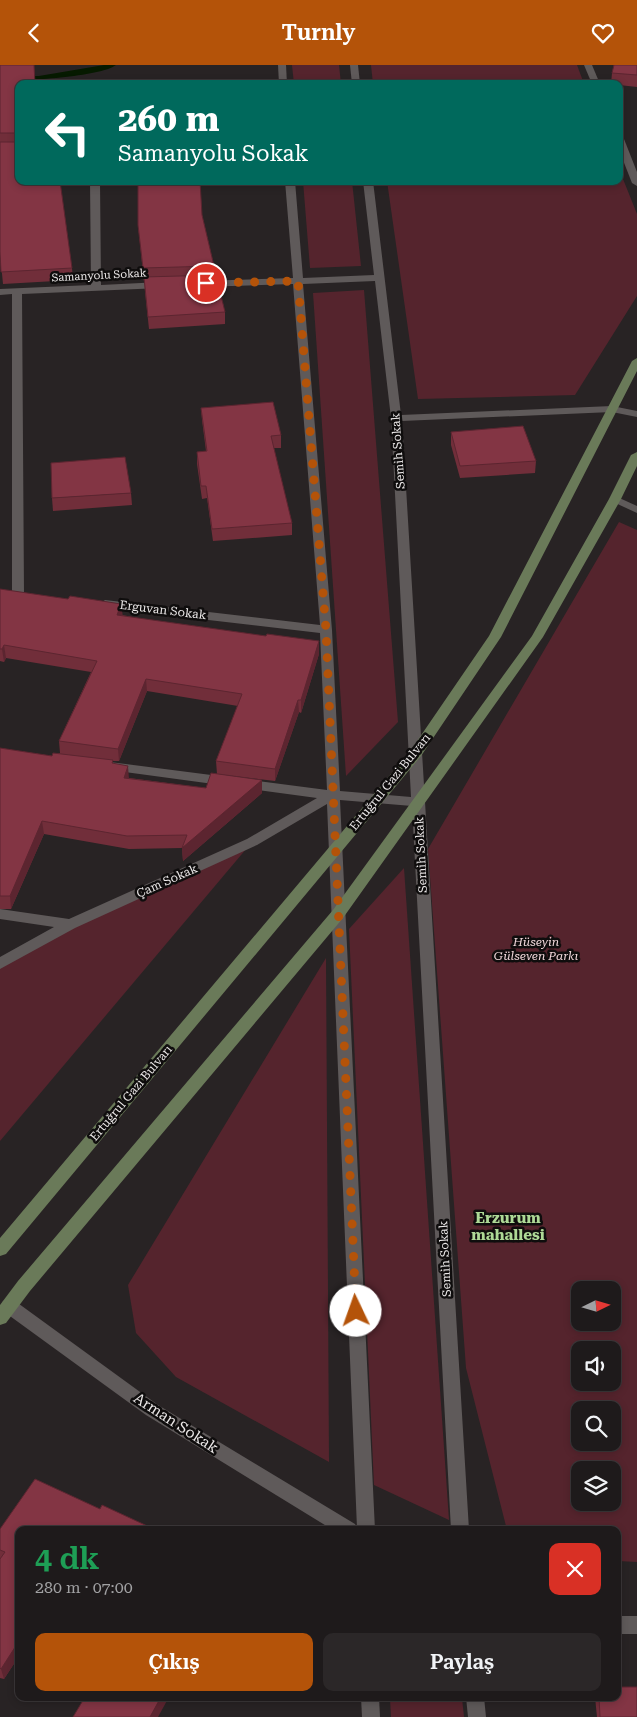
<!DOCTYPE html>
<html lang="tr">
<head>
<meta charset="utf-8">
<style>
	body { margin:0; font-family:"Roboto Serif",serif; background:#2b2728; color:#f1f3f6; height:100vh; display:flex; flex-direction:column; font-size:19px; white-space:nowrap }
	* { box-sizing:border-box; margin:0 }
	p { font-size:16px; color:#a1a1a3 }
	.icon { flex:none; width:28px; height:28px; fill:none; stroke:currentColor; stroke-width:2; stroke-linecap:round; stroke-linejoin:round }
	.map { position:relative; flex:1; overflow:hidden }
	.side { position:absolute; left:15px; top:1461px; width:606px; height:175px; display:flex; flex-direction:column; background:#1e1a1b; border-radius:10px; box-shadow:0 2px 8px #0003,0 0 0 1px #3c383a }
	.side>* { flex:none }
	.guide { position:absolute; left:15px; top:15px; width:608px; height:105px; border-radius:10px; box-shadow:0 2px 8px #0003,0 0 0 1px #3c383a; background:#00695c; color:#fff; overflow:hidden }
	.needle { width:32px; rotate:85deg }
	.controls { position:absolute; left:571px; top:1216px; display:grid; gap:10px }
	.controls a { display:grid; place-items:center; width:50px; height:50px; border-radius:10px; background:#1e1a1b; box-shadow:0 2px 8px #0003,0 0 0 1px #3c383a; font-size:25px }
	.pin { position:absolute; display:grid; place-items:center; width:42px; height:42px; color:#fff; margin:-21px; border:2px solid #fff; border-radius:50%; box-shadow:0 1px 5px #0007 }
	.me { position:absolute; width:55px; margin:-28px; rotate:357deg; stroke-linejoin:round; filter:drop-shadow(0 0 4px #0008) }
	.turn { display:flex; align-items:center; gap:18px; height:105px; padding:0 20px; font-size:22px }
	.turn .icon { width:65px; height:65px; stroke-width:2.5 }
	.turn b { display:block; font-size:35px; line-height:42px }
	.round { display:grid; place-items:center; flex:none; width:52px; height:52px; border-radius:10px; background:#2b2728 }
	.summary { display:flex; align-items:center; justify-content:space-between; height:85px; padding:0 20px }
	h1 { font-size:30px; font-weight:600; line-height:38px; color:#1e9e55 }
	.primary-button { display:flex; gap:10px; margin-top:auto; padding:10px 20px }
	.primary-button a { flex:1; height:58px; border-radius:10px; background:#b45309; color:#fff; font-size:20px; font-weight:600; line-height:58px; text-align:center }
	.primary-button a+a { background:#2b2728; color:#f1f3f6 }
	header { display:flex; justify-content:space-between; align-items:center; height:65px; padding:0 20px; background:#b45309; color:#fff; font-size:22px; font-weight:600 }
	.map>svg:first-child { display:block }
	.green { fill:#55242d; fill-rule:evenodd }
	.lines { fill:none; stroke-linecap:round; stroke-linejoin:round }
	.stream { fill:#061a00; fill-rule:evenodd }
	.minor { fill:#5f5a5a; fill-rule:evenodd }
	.secondary { fill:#6a7a59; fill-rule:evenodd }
	.wall { fill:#712e3a }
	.shaded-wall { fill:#5c2530 }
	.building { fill:#833544; stroke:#5c2530 }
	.route { stroke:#b45309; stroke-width:9; stroke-dasharray:0 16.2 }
	.labels { text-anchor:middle; stroke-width:5; stroke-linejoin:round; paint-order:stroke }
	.far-street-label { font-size:11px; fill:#ece9e9; stroke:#0f0d0d }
	.street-label { font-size:12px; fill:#ece9e9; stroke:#0f0d0d }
	.park-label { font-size:12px; font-style:italic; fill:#f1d8db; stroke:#0f0d0d }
	.quarter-label { font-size:15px; font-weight:bold; fill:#aed996; stroke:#0f0d0d }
	.near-street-label { font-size:15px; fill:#ece9e9; stroke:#0f0d0d }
</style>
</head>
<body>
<header><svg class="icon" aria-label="back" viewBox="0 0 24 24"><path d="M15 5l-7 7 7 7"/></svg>Turnly<svg class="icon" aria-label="heart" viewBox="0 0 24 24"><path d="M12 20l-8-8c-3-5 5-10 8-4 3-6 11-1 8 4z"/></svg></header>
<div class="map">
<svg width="637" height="1652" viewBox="0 0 637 1652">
	<rect width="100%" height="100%" fill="#282324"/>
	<g class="green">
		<path d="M292 0H339L341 19H294Z"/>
		<path d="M371 0H577L584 19H373Z"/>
		<path d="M619 104 637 149V231L575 330 418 334 387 116H619Z"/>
		<path d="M303 116H352L361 201 310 203Z"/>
		<path d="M364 225 398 657 346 711 313 228Z"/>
		<path d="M619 457 637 465V1497L618 1496V1465H507L466 1303 428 784ZM580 1225H612V1258H580ZM580 1285H612V1318H580ZM580 1345H612V1378H580ZM580 1405H612V1438H580Z"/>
		<path d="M252 777 0 1076V900L70 859Z"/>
		<path d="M404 803 449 1455 374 1420 349 864Z"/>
		<path d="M326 893 329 1397 176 1312 136 1268 128 1220Z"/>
		<path d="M390 1633H462L464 1652H391Z"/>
	</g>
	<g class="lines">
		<path class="stream" d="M116 0C100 12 23 16 0 16V12L39 11 104 0Z"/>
		<g class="minor">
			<path d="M278 0H286L287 19H279Z"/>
			<path d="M350 0H358L360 19H352Z"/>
			<path d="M584 0H592L600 19H592Z"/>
			<path d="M619 71 624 74 637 107V121L632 118 619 85Z"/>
			<path d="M90 116H100L101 220 161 217 166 220 161 223 22 229 24 528 18 532 12 528V229L0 230V224L91 220Z"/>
			<path d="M285 116H295L303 213 374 210 363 116H373L401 350 612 341 637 346V352L612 347 402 356 469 1465H451L412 741 340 735 375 1465H333L146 1350 3 1246 1 1241 3 1236 9 1234 15 1236 158 1340 355 1459 357 1463 327 739 257 780 75 863 0 904V892L54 862 0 854V844L69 854 247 774 317 733 110 705 105 704 104 701 105 698 110 697 327 725 320 568 105 543 99 539 105 535 320 560 293 219 200 222 195 219 200 216 293 213ZM375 216 391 353 411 732 340 726 332 565 303 219Z"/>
			<path d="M615 431 637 441V448L611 436 609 434Z"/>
			<rect x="618" y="1551" width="19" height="18"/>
			<path d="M361 1632H379L380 1652H362Z"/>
			<path d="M466 1632H484L486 1652H468Z"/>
		</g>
		<g class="secondary">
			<path d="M637 293V306L501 572 421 691 6 1189 0 1191V1173L411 685 489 571 632 296Z"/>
			<path d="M637 387V401L621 434 543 572 343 853 30 1226 6 1258 0 1260V1240L18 1216 333 845 532 571 609 434 631 390Z"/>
		</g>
	</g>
	<g class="wall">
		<path d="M0 0 19 19V116L72 203 73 215 3 219 0 188Z"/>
		<path d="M637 0V22L619 20V19H611L612 8Z"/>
		<path d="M202 150 214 201V210L225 247V259L149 264 138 160Z"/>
		<path d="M201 343 281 370V383H273L292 458V470L213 476 207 433 202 434 197 399V387L206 386 202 355Z"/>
		<path d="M451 367 536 396 535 408 460 413 451 380Z"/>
		<path d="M131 428 132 440 53 446 52 433Z"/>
		<path d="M0 524 122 550 319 589 301 648 299 647 275 716 217 709 216 696 238 641 147 626 119 696H113V698L129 713 206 723 262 715V728L183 796 182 783 129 784 44 769 11 844H0V683L52 691 60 688 59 676 91 607 6 593 4 597 0 596Z"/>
		<path d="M100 1444 156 1465H19V1591L4 1614 0 1613V1464Z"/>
		<path d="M595 1632H618L637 1652H597Z"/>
	</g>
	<g class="shaded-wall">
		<path d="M121 539 123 552 117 550Z"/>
		<path d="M319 576V589L301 648V635Z"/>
		<path d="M4 580 6 593 4 597 2 584Z"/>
		<path d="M146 614 147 626 119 696 118 684Z"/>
		<path d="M298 635 299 647 275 716V704Z"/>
		<path d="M128 701 129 714 124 713Z"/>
		<path d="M262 715V728L183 796 182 783Z"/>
		<path d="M42 756 44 769 11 844 10 831Z"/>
		<path d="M19 1576V1591L4 1614 1 1604Z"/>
		<path d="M161 1632H169L158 1652H150Z"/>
	</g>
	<g class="building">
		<path d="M0 0H34L35 19H19V69L18 68H0Z"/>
		<path d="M614 0H637V10L612 8Z"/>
		<path d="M0 77H19V116H60L72 203 1 207 0 187Z"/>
		<path d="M138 116H200L202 150 214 201 143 203 138 160Z"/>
		<path d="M216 210 225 247 148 252 144 212Z"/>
		<path d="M273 337 281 370 271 371 292 458 212 464 206 421H201L197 387 207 386 201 343Z"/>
		<path d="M523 361 536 396 460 401 451 367Z"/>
		<path d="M125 392 131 428 52 433 51 398Z"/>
		<path d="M0 524 68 534 70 531 121 539 117 550 266 571 267 569 319 576 301 635H298L275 704 216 696 242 629 146 614 118 684 59 676 97 596 4 580 2 584H0Z"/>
		<path d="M0 683 52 691 53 688 113 695 112 698 128 701 124 713 206 723 211 708 262 715 182 783 187 770 127 771 42 756 10 831H0Z"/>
		<path d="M35 1414 100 1444 102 1440 156 1465H19V1576L1 1604 0 1603V1494L5 1487 0 1485V1464Z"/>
		<path d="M618 1622H637V1652H600L599 1632H618Z"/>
		<path d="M85 1632H161L150 1652H73Z"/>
	</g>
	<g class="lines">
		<path class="route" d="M206 218 298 216 326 565 356 1246"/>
	</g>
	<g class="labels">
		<g class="far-street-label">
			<text transform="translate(99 210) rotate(-3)" y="4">Samanyolu Sokak</text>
		</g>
		<g class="street-label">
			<text transform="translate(398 386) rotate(-94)" y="4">Semih Sokak</text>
			<text transform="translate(163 545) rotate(7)" y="4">Erguvan Sokak</text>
			<text transform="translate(390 717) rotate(-51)" y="4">Ertuğrul Gazi Bulvarı</text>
			<text transform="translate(421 790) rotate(-93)" y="4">Semih Sokak</text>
			<text transform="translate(167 816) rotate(-24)" y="4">Çam Sokak</text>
			<text transform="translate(131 1028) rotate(-50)" y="4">Ertuğrul Gazi Bulvarı</text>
			<text transform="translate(445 1194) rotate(-93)" y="4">Semih Sokak</text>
		</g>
		<g class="park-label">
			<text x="536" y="881">Hüseyin<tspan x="536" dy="14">Gülseven Parkı</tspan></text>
		</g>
		<g class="quarter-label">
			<text x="508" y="1158">Erzurum<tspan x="508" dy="17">mahallesi</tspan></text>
		</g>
		<g class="near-street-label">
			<text transform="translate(176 1358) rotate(33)" y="5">Arman Sokak</text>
		</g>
	</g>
</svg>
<div class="controls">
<a><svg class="needle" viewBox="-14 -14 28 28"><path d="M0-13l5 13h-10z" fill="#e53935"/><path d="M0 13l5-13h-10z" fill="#a1a1a3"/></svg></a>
<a><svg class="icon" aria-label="sound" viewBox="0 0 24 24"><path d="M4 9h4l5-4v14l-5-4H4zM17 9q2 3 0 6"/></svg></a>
<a><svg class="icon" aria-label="search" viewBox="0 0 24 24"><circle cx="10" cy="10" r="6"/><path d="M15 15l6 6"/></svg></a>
<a><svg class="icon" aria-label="layers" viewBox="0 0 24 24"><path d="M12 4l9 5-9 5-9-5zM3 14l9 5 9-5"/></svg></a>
</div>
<div class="pin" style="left:206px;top:218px;background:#d93025"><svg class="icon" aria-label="arrive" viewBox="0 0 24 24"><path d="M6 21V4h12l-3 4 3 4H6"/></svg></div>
<svg class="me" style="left:356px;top:1246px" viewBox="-20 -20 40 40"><circle r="19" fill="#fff"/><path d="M0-13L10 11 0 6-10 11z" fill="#b45309"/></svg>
<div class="guide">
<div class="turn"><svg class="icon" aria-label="left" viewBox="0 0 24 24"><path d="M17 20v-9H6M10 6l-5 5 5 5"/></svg><div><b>260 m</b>Samanyolu Sokak</div></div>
</div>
<section class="side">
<div class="summary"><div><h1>4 dk</h1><p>280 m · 07:00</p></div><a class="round" style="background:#d93025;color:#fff"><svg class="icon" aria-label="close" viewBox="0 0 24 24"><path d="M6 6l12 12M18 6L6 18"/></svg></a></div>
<div class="primary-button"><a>Çıkış</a><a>Paylaş</a></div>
</section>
</div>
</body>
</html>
